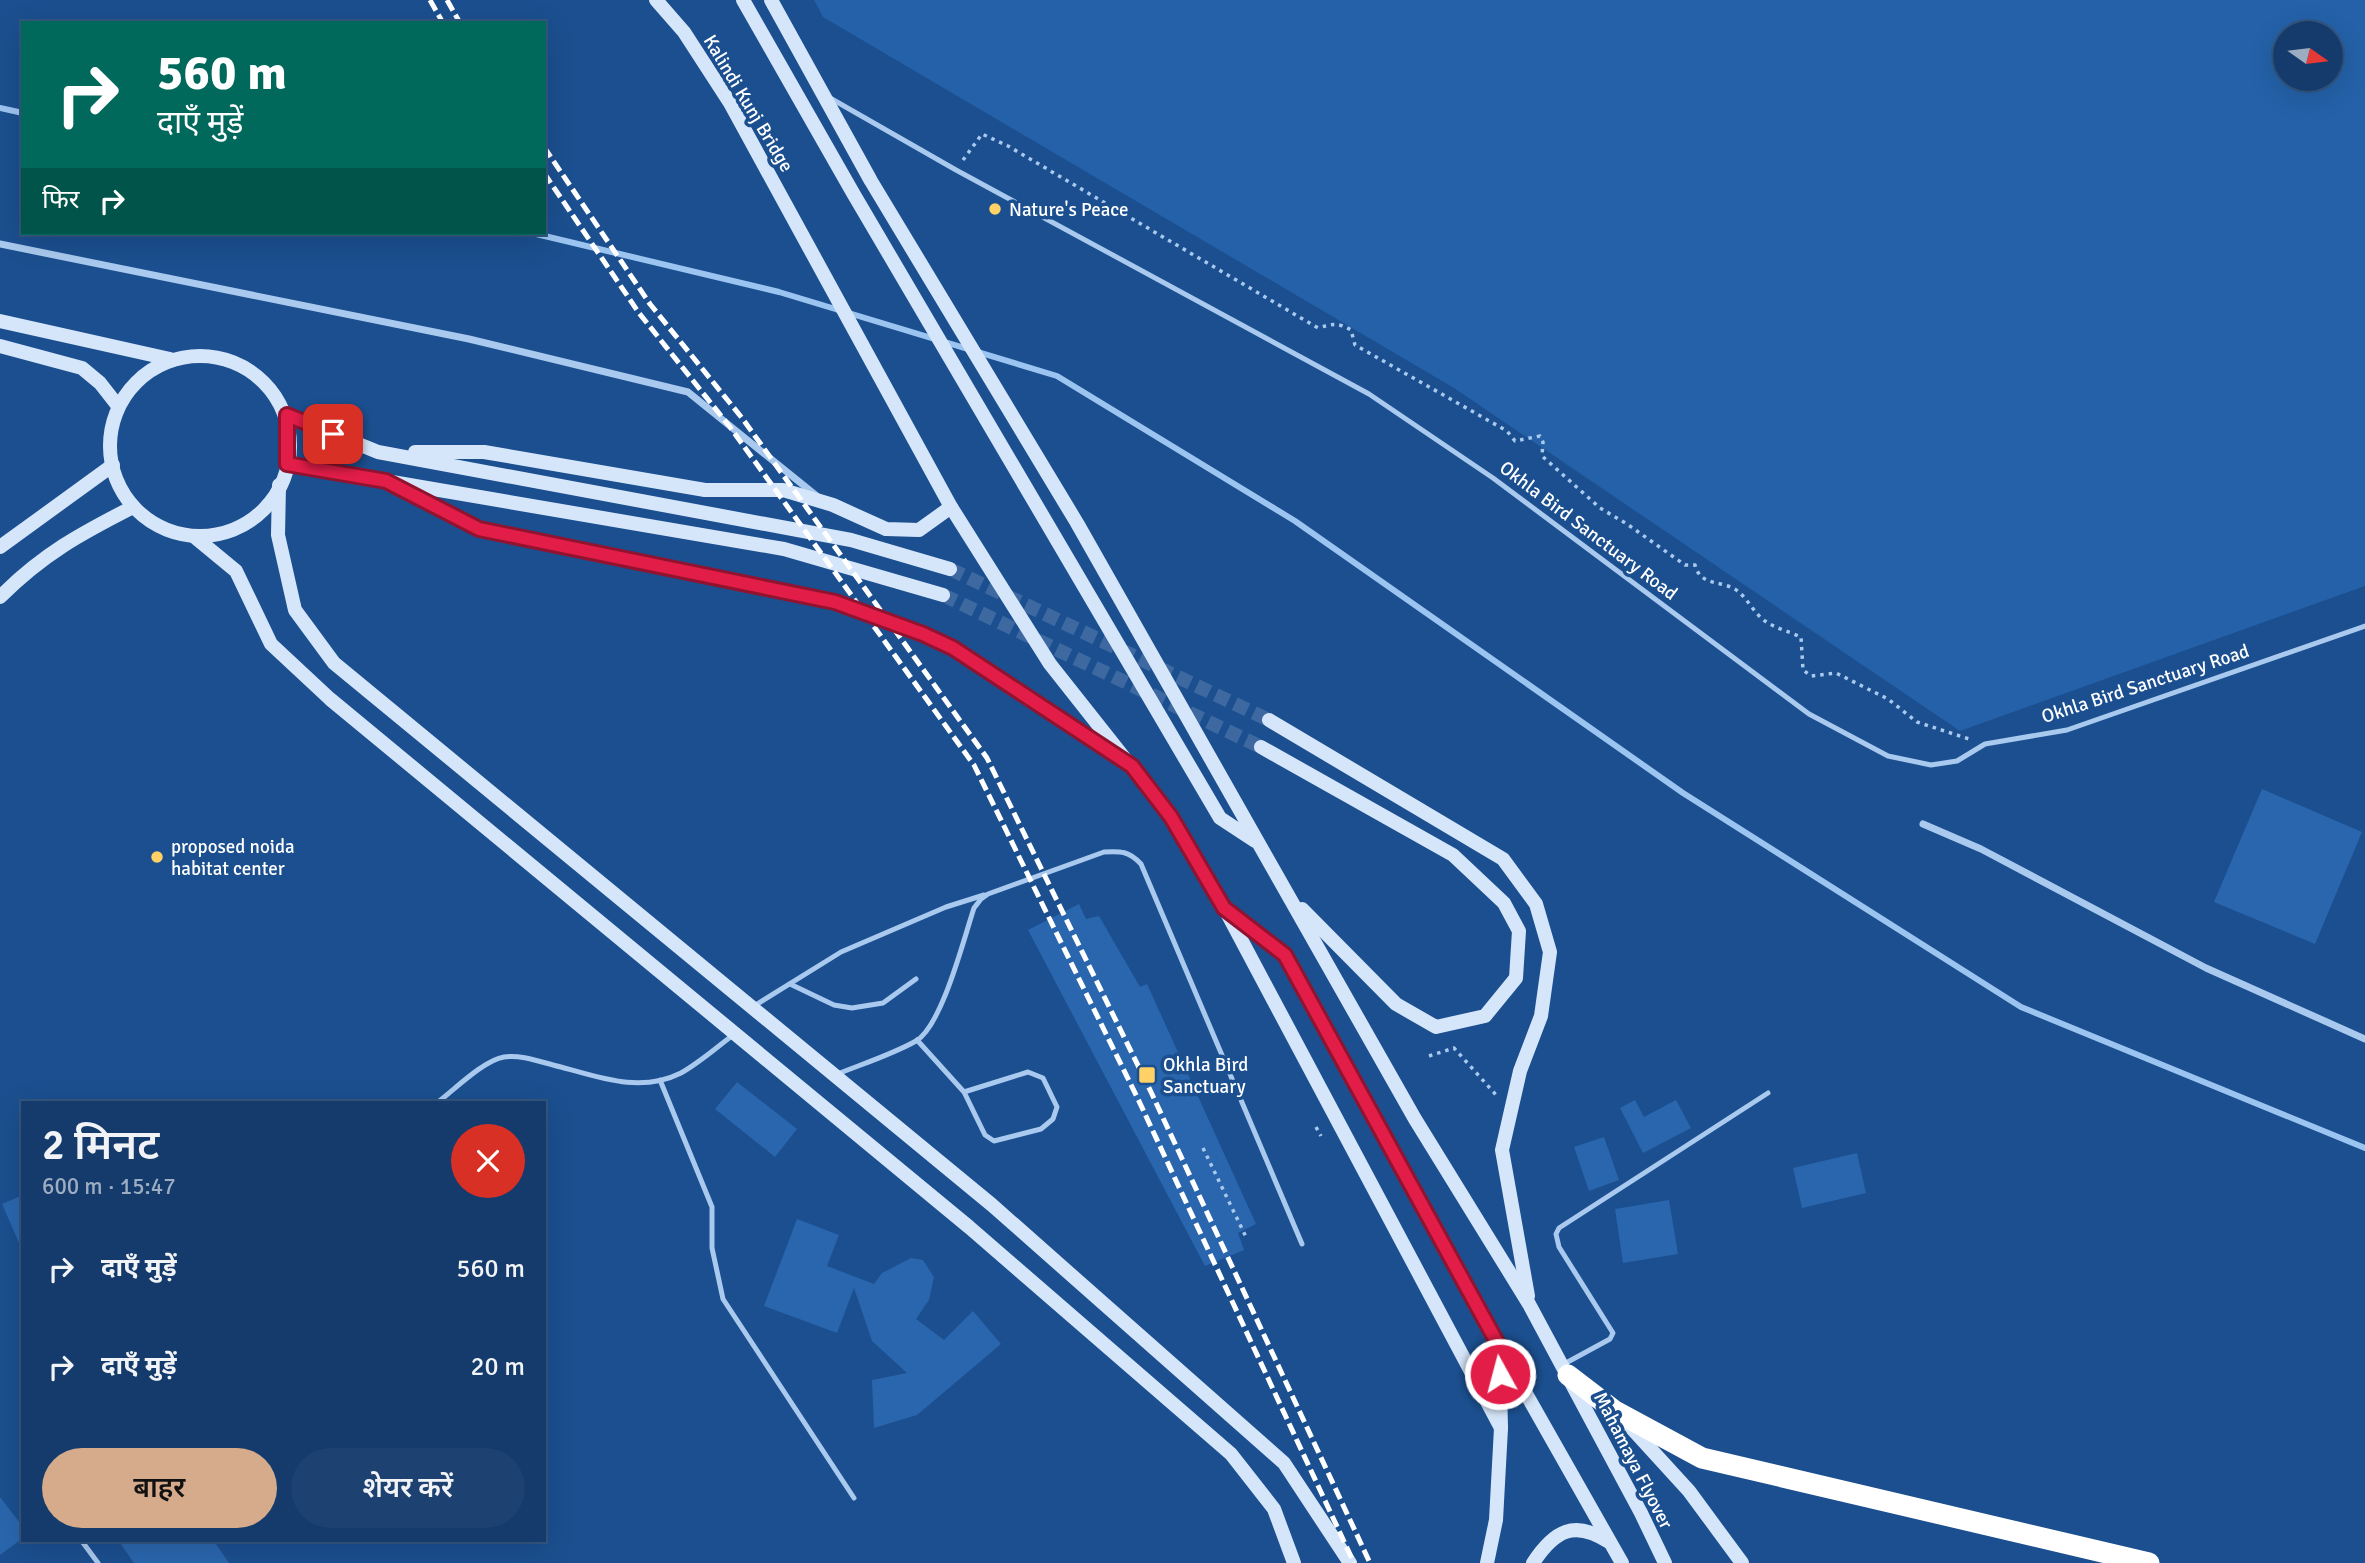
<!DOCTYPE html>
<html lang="hi">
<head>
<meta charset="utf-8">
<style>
	body { margin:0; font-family:Signika,"Noto Sans Devanagari",sans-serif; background:#1d4271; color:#f1f3f6; height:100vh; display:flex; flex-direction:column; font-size:26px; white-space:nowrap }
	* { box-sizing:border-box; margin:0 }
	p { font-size:23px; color:#9dadc1 }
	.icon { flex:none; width:38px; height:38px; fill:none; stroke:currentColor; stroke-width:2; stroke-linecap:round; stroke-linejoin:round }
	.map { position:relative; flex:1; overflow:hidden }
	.details { position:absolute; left:21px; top:1101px; width:525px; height:441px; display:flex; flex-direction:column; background:#143b6b; border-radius:0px; box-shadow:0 7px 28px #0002,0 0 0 2px #33557e }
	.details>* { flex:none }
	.banner { position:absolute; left:21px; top:21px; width:525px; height:214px; border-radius:0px; box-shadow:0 7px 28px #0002,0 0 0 2px #33557e; background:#00695c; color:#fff; overflow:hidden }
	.needle { width:46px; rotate:104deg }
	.fabs { position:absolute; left:2273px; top:21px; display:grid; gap:14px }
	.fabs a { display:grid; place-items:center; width:70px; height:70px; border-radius:50%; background:#143b6b; box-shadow:0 7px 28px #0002,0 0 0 2px #33557e; font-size:35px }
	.pin { position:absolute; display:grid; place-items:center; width:60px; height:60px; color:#fff; margin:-30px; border-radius:14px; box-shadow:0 4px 10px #0006 }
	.me { position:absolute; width:77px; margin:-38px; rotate:353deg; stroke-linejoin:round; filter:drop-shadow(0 0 5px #0008) }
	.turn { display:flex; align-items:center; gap:24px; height:147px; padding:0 21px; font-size:32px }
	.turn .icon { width:91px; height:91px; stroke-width:2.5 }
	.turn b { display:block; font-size:49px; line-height:60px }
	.then { display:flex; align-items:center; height:66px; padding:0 21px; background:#0003; gap:14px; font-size:26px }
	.round { display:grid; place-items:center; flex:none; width:74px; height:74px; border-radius:37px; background:#1d4271 }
	.headline { display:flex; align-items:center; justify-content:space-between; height:119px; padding:0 21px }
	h1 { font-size:42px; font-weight:600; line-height:52px }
	.action { display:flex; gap:14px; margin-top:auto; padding:14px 21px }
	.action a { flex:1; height:80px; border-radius:42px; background:#d6ab8b; color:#111; font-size:28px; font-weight:600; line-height:80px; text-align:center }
	.action a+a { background:#1d4271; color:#f1f3f6 }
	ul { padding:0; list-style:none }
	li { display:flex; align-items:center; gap:21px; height:98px; padding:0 21px }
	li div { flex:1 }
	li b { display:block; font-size:26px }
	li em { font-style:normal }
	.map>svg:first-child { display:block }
	.green { fill:#2461a8; fill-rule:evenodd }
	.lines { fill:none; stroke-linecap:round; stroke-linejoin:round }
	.stream { stroke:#9cc4f0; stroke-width:6 }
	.building { fill:#2a66ad }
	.secondary-tunnel { stroke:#3d69a0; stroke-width:14; stroke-dasharray:14 7; stroke-linecap:butt }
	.path { stroke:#a9c9ee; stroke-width:3.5; stroke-dasharray:3.5 5; stroke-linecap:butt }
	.lane { stroke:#a9c9ee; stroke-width:5 }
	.street { stroke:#a9c9ee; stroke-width:7 }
	.secondary { stroke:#d6e6fa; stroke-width:14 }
	.highway { stroke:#fff; stroke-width:21 }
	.rail { stroke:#fff; stroke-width:5; stroke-dasharray:12 5; stroke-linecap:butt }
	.route-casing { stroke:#92132f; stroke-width:18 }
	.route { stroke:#e11d48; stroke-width:12 }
	.poi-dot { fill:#ffd166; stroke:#1b4f8f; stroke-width:2.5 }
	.labels { text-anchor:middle; stroke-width:7; stroke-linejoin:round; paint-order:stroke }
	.street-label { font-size:19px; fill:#fff; stroke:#1b4f8f }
	.poi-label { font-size:19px; fill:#fff; stroke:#1b4f8f; text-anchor:start }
</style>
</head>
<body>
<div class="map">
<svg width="2365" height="1563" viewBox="0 0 2365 1563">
	<rect width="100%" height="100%" fill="#1b4f8f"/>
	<path class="green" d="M814 0H2365V586L1960 731 1454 388 823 17ZM2286 33H2331V79H2286Z"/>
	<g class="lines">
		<g class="stream">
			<path d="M0 108 23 113"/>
			<path d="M532 233 779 292 1057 376 1295 521 1683 793 2021 1007 2365 1148"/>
		</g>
	</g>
	<g class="building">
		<path d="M2262 789 2362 832 2315 944 2214 902Z"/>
		<path d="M1079 904 1086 919 1099 916 1140 987 1147 984 1256 1224 1238 1233 1244 1250 1205 1266 1028 930Z"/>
		<path d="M737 1082 797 1129 775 1157 715 1109Z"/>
		<path d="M1635 1100 1644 1117 1676 1100 1691 1128 1643 1153 1620 1108Z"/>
		<path d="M1604 1137 1619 1180 1589 1191 1574 1147Z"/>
		<path d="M1857 1153 1866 1193 1802 1208 1793 1168Z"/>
		<path d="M23 1195V1252L2 1204Z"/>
		<path d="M1669 1200 1678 1254 1623 1263 1615 1209Z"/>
		<path d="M797 1219 839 1235 827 1266 874 1284 882 1273 911 1258 923 1260 934 1277 929 1300 916 1319 944 1340 973 1311 1001 1344 917 1415 874 1428 872 1380 907 1373 872 1341 854 1288 837 1333 764 1306Z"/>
		<path d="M0 1497 23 1527V1538L0 1555Z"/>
		<path d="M118 1540H213L229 1563H134Z"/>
	</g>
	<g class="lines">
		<g class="secondary-tunnel">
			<path d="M950 569 1269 720"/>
			<path d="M943 595 1261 747"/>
		</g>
		<g class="path">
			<path d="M963 160 982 134 1008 146 1318 328C1332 324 1338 322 1351 330L1355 345 1507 431 1515 441 1540 436 1543 442 1542 456 1600 508 1627 524 1685 565H1695C1701 588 1723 579 1739 592 1748 600 1755 614 1765 621 1775 628 1790 632 1801 637L1803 670 1811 676 1836 673 1888 699 1917 722 1969 739"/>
			<path d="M1429 1056 1454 1048 1497 1096"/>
			<path d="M1316 1127 1321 1136"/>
			<path d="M1203 1148 1246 1237"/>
		</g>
		<g class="lane">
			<path d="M830 98 956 170 1369 394 1493 478 1809 714 1888 756 1931 765 1957 761 1985 744 2067 730 2365 626"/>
			<path d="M790 984 834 1005 852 1008 883 1003 916 979"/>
			<path d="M754 1006 841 952 946 907 984 895"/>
			<path d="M917 1040 964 1092 1028 1072 1043 1078 1057 1107 1053 1119 1041 1129 994 1141 985 1135 964 1092"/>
			<path d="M835 1075C862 1064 891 1055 916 1041 942 1026 964 938 974 908L981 899 988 894 1104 852C1121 851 1129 851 1141 864L1302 1244"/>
			<path d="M660 1080 712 1207V1248L723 1299 854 1498"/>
			<path d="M438 1102C454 1090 484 1060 504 1057 522 1054 543 1063 561 1067 601 1078 641 1093 681 1073 699 1063 716 1048 733 1035"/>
			<path d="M1564 1364 1610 1339 1613 1333 1559 1247 1556 1234 1559 1228 1768 1093"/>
			<path d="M81 1540 98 1563"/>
		</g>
		<g class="street">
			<path d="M0 244 469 339 688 392 818 497"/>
			<path d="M1923 824 1981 849 2206 968 2365 1039"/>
		</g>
		<g class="secondary">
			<path d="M656 0 684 32 730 103 951 507 1050 664 1171 817 1224 908 1285 955 1499 1346 1622 1563"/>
			<path d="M743 0 853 193 1220 818 1255 841"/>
			<path d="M771 0 871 181 1077 523 1415 1119 1529 1304 1641 1513 1665 1563"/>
			<path d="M0 321 170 359"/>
			<path d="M0 346 82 368 100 383 118 406"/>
			<circle cx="200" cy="446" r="90"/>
			<path d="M287 415 378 452 851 540 950 569"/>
			<path d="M415 452H484L705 490H783L833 505 886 529 919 530 951 507"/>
			<path d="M287 464 784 549 943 595"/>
			<path d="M386 481 479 529 835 602 923 634 953 648 1121 759"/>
			<path d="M279 485 278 535 295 610 334 663 992 1205 1284 1463 1350 1563"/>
			<path d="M196 538 236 571 271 644 330 699 969 1227 1231 1454 1274 1509 1294 1563"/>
			<path d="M0 547 113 465"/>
			<path d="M0 597C43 554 80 534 133 507"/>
			<path d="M1269 720 1503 859 1536 904 1550 952 1541 1016 1520 1071 1502 1150 1528 1296"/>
			<path d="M1261 747 1453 855 1504 903 1519 931 1516 978 1485 1016 1436 1027 1396 1004 1302 909"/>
			<path d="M1227 913 1501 1428"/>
			<path d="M1626 1422 1689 1491 1742 1563"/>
			<path d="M1487 1563 1496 1520 1501 1428 1499 1348"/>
			<path d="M1533 1563C1554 1531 1574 1519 1609 1542"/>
		</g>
		<path class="highway" d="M1568 1375 1615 1411 1702 1458 2149 1563"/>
		<g class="rail">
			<path d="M430 0 443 23"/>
			<path d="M447 0 460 23"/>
			<path d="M544 147 650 304 742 418 987 758 1151 1092 1370 1563"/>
			<path d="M544 173 639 313 730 427 974 765 1138 1099 1354 1563"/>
		</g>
	</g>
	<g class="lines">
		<g class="route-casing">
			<path id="route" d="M333 434 287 415V464L386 481 479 529 835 602 923 634 953 648 1132 766 1171 817 1224 908 1285 955 1499 1346 1500 1374"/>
		</g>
		<use href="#route" class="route"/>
	</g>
	<g class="poi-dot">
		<circle cx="995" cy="209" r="7"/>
		<circle cx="157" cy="857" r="7"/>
		<rect x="1138" y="1066" width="18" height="18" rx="3.5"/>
	</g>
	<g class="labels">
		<g class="street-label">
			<text transform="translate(749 103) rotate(59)" y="7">Kalindi Kunj Bridge</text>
			<text transform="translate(1589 530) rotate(37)" y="7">Okhla Bird Sanctuary Road</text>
			<text transform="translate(2145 683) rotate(-18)" y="7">Okhla Bird Sanctuary Road</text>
			<text transform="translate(1634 1460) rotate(63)" y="7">Mahamaya Flyover</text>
		</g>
		<g class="poi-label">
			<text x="1009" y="216">Nature's Peace</text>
			<text x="171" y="853">proposed noida<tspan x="171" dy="22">habitat center</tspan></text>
			<text x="1163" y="1071">Okhla Bird<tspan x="1163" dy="22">Sanctuary</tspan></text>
		</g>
	</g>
</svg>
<div class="fabs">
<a><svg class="needle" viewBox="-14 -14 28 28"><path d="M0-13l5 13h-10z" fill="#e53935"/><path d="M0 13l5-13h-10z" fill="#9dadc1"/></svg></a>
</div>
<div class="pin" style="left:333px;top:434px;background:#d93025"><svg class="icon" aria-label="arrive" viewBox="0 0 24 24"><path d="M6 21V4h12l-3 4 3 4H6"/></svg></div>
<svg class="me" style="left:1500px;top:1374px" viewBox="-20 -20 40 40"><circle r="17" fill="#e11d48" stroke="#fff" stroke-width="3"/><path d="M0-11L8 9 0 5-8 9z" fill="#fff"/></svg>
<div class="banner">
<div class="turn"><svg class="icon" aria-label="right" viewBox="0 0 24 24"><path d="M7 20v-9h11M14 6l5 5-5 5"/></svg><div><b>560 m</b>दाएँ मुड़ें</div></div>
<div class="then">फिर<svg class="icon" aria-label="right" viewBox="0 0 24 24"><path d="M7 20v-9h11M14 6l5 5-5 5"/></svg></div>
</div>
<section class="details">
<div class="headline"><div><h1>2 मिनट</h1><p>600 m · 15:47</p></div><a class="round" style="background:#d93025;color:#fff"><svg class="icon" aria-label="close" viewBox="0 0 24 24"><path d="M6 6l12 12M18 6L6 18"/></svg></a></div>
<ul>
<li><svg class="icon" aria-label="right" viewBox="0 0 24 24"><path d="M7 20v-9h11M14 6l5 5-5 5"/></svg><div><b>दाएँ मुड़ें</b></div><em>560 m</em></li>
<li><svg class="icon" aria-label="right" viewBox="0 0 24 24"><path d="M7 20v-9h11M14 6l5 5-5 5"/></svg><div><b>दाएँ मुड़ें</b></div><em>20 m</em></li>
</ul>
<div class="action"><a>बाहर</a><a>शेयर करें</a></div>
</section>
</div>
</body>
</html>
